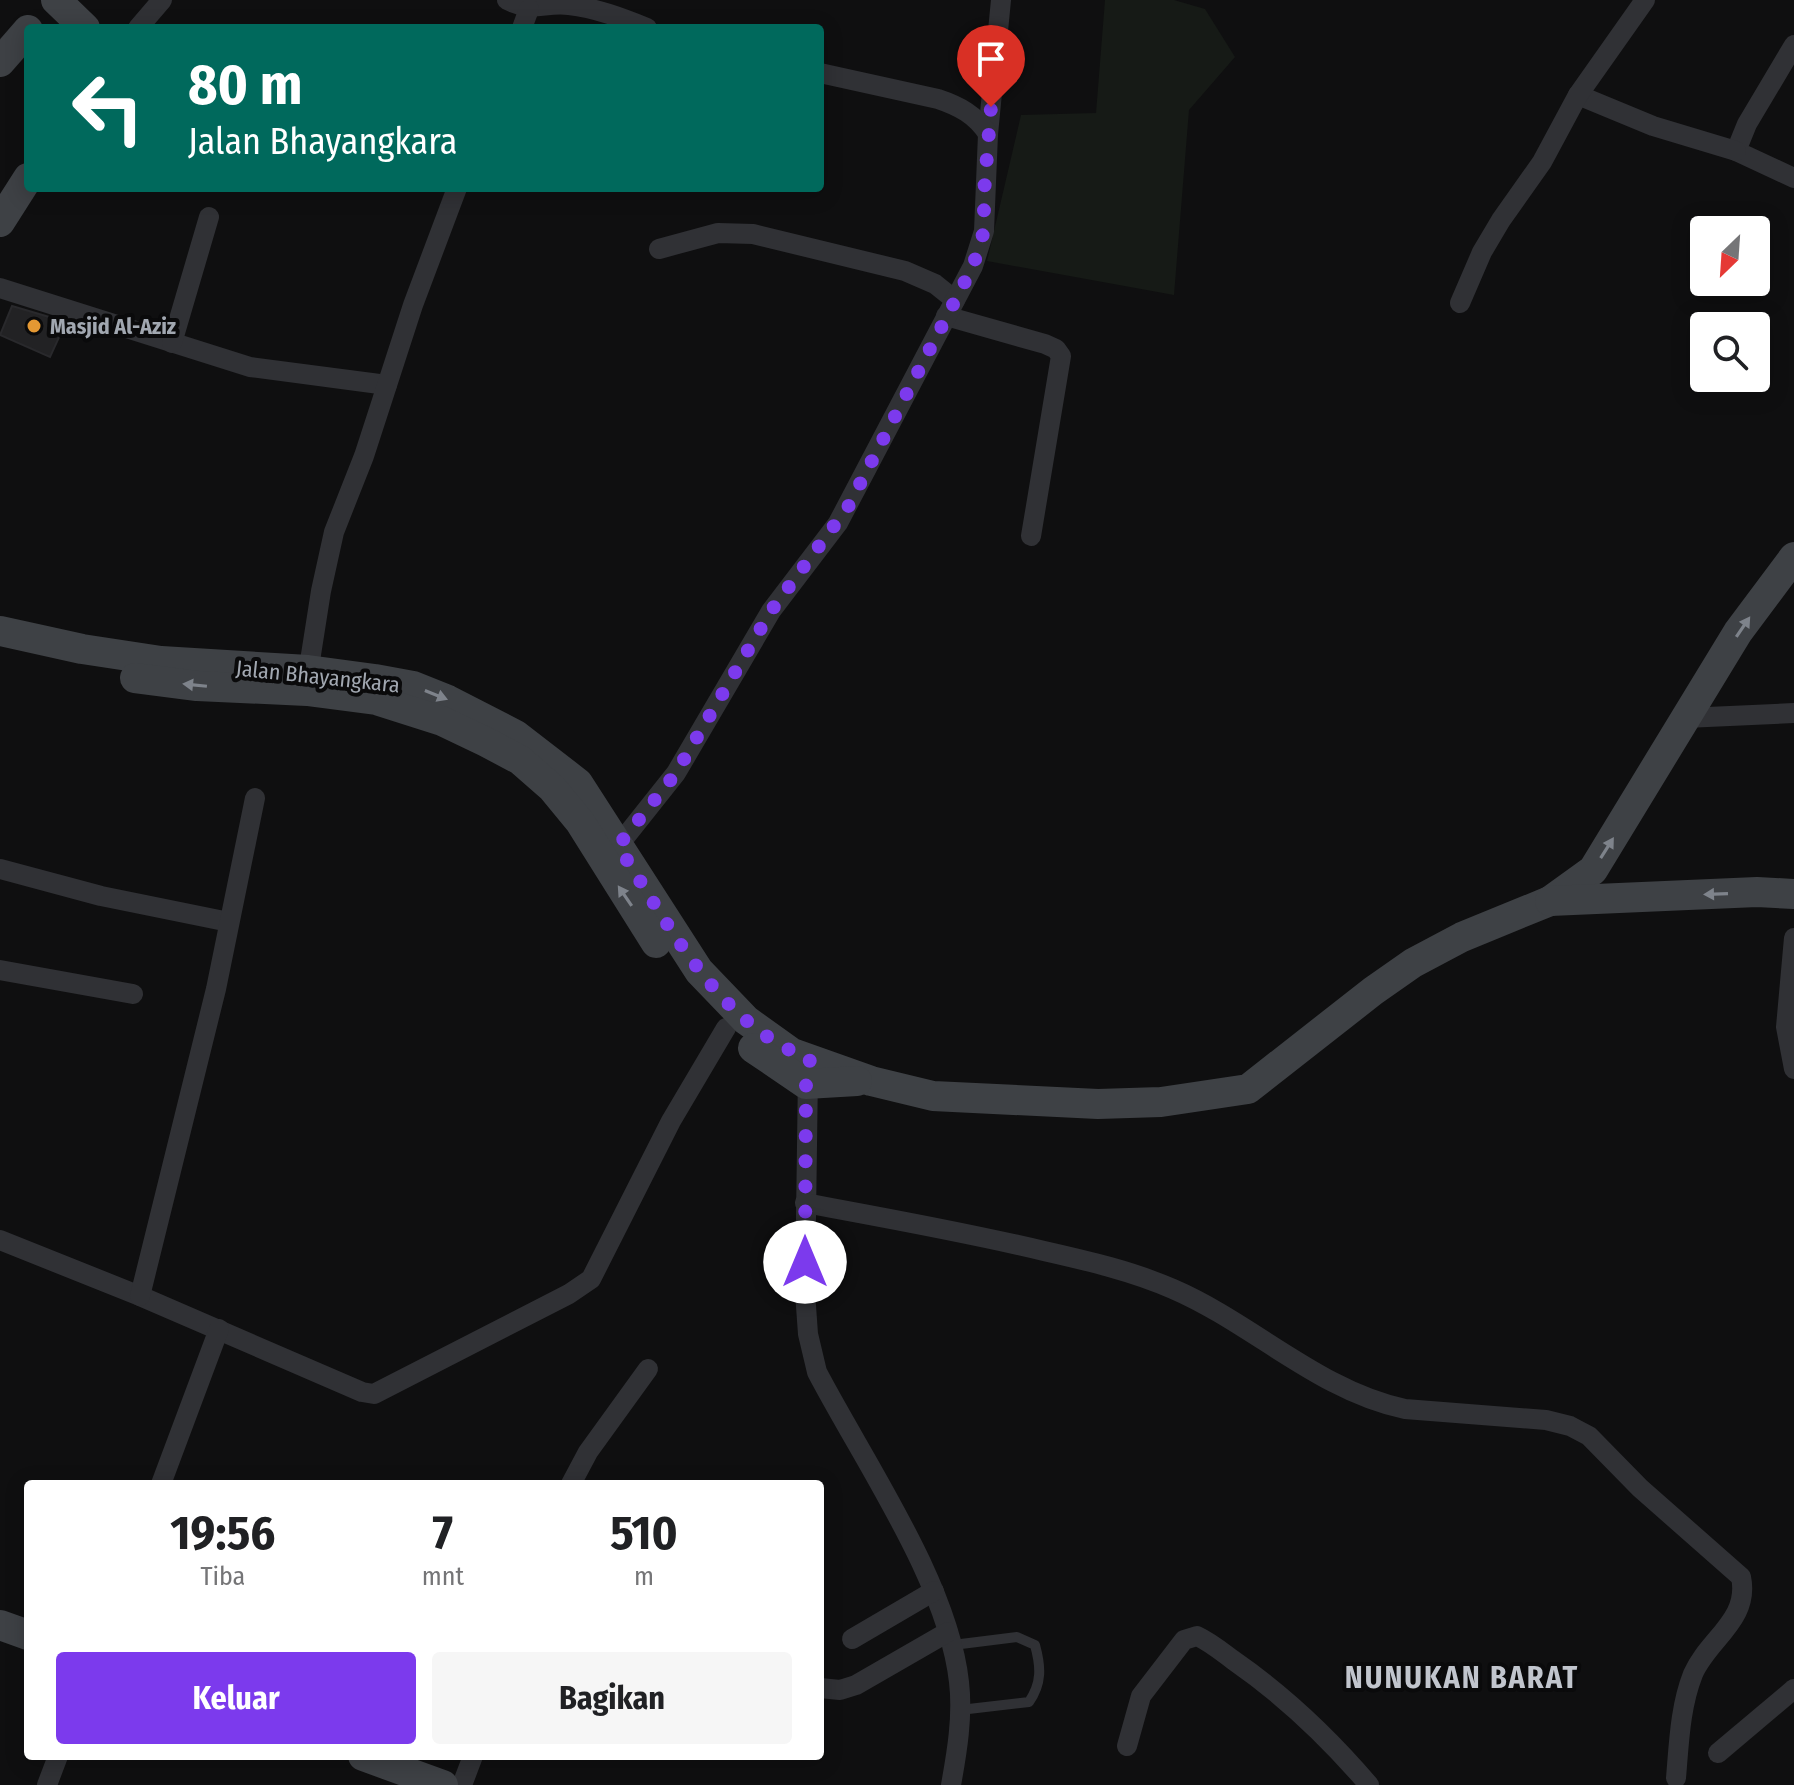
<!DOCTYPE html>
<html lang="id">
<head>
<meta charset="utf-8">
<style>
	body { margin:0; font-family:"Fira Sans Condensed",sans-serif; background:#f6f6f6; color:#202124; height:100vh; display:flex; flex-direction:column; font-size:30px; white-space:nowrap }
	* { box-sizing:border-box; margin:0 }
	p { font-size:26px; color:#757577 }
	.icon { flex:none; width:44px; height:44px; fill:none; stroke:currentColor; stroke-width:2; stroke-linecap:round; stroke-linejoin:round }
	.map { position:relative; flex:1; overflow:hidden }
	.panel { position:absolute; left:24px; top:1480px; width:800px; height:280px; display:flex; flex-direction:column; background:#fff; border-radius:8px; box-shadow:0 4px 20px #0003 }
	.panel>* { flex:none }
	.banner { position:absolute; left:24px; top:24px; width:800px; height:168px; border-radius:8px; box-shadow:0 4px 20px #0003; background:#00695c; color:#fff; overflow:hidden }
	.needle { width:52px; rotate:205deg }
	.tools { position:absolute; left:1690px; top:216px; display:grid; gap:16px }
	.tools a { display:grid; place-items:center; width:80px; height:80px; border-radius:8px; background:#fff; box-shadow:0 4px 20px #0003; font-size:40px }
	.pin { position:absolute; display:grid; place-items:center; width:68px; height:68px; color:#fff; margin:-82px -34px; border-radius:50% 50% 50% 0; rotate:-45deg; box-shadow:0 0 8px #0007 }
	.pin .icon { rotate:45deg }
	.me { position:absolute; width:88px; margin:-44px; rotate:0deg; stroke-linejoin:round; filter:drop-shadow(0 0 6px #0008) }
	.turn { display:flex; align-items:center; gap:28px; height:168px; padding:0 32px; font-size:36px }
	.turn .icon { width:104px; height:104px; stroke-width:2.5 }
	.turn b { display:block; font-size:56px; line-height:68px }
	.eta { display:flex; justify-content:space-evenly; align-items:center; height:136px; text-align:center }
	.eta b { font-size:48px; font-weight:700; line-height:56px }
	.action { display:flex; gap:16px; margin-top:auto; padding:16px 32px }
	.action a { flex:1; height:92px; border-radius:8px; background:#7c3aed; color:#fff; font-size:32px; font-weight:700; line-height:92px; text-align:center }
	.action a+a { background:#f6f6f6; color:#202124 }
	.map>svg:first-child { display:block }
	.green { fill:#161a16 }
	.building { fill:#222224; stroke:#29292c; stroke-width:2 }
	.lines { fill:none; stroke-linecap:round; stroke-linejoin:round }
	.lane { stroke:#303135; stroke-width:10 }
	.street { stroke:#303135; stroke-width:20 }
	.secondary { stroke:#3e4145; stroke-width:30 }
	.oneway { fill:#7e838b }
	.route { stroke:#7c3aed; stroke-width:14; stroke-dasharray:0 25.2 }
	.poi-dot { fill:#e49833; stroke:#0a0a0b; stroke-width:3 }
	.labels { text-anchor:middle; stroke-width:8; stroke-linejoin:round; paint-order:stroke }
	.poi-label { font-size:22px; font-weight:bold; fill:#a1a7b0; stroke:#0a0a0b; text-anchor:start }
	.street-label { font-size:22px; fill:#a1a7b0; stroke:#0a0a0b }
	.district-label { font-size:30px; font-weight:bold; letter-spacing:2px; fill:#c1c5cd; stroke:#0a0a0b }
</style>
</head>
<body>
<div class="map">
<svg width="1794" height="1785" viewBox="0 0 1794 1785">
	<rect width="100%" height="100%" fill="#0f0f10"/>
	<path class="green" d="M1105 0H1174L1205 9 1235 57 1189 110 1174 295 987 261 1021 115 1096 113Z"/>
	<path class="building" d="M12 306 66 322 50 357 0 335Z"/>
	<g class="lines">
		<path class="lane" d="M953 1645 1017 1637 1035 1645C1041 1667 1042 1683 1029 1702L960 1710"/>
		<g class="street">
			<path d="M507 0C532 13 544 2 569 5 596 8 622 18 647 28"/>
			<path d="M138 28 162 0"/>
			<path d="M522 28 529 9"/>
			<path d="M1794 45 1747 124 1736 151 1794 178"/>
			<path d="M1578 95 1653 126 1736 151"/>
			<path d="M988 134 1001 0"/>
			<path d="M659 249 718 233 753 234 905 271 935 284 955 300"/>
			<path d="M0 288 250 367 387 385"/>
			<path d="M1460 303 1482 252 1501 220 1542 162 1578 95 1645 0"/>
			<path d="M946 316 1045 344 1056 349 1061 356 1031 536"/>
			<path d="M172 343 209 217"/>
			<path d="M307 680 321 591 334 532 364 456 413 305 457 188"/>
			<path d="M1685 718 1794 713"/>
			<path d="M618 846 676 773 771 611 838 523 973 266 984 231 988 134C976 115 959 106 938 99L820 73"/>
			<path d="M0 869 101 896 229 922"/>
			<path d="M1794 938 1786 1027 1794 1069"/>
			<path d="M0 970 133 994"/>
			<path d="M808 1072 805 1292 808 1334 817 1372C864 1462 948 1582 959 1682 963 1716 957 1752 951 1785"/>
			<path d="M805 1203C885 1218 965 1232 1044 1251 1088 1261 1132 1271 1173 1289 1252 1323 1319 1391 1405 1409L1546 1420 1570 1426 1589 1436 1640 1488 1741 1577C1750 1620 1708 1639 1693 1674 1680 1707 1679 1743 1676 1778"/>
			<path d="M0 1240 140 1296 362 1392 374 1394 569 1294 591 1279 671 1121 726 1028"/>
			<path d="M140 1296 216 989 255 798"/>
			<path d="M161 1484 219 1329"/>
			<path d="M571 1484 588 1452 648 1369"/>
			<path d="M852 1639 934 1591"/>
			<path d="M820 1688 840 1690 856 1685 948 1632"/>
			<path d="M1127 1746 1141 1696 1184 1640 1197 1636C1210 1642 1221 1651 1233 1660 1285 1696 1328 1737 1369 1785"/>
			<path d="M1718 1753 1794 1689"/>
			<path d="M47 1785 58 1756"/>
			<path d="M462 1785 473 1756"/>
		</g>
		<g class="secondary">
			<path d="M56 0 85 28"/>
			<path d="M0 62 28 30"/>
			<path d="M0 222 28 178"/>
			<path d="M0 631 82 649 161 661 308 670 375 679 413 686 448 700 516 735 578 783 699 971 746 1020 792 1053 871 1081 933 1096 1098 1104 1161 1102 1248 1089 1373 991 1413 963 1462 937 1550 901 1593 870 1738 632 1794 557"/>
			<path d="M135 678 197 686 307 691 376 700 442 721 486 742 520 760 552 788 580 822 656 943"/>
			<path d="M1550 901 1757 892 1794 894"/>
			<path d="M753 1048 806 1084 857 1081"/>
			<path d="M0 1625 28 1635"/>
			<path d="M363 1756 443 1785"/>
		</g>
	</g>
	<defs><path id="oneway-solid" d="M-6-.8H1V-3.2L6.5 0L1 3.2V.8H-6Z" transform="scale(2)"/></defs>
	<g class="oneway">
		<use href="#oneway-solid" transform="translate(1743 627) rotate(-56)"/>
		<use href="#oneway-solid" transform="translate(195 685) rotate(-174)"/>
		<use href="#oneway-solid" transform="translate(436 695) rotate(22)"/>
		<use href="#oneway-solid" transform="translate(1607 848) rotate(-58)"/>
		<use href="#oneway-solid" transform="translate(1716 894) rotate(178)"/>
		<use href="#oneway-solid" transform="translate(625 896) rotate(-124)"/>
	</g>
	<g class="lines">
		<path class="route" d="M805 1262 806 1084 810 1059C717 1024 669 924 618 846L676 773 771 611 848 507 973 266 984 231V193L991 107"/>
	</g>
	<circle class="poi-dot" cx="34" cy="326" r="8"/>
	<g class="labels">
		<g class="poi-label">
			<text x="50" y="334">Masjid Al-Aziz</text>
		</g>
		<g class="street-label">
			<text transform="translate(318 676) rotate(6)" y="8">Jalan Bhayangkara</text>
		</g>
		<g class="district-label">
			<text x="1462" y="1688">NUNUKAN BARAT</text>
		</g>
	</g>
</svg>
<div class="tools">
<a><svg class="needle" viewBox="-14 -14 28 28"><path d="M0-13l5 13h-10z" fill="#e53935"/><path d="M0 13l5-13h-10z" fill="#757577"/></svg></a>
<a><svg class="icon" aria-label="search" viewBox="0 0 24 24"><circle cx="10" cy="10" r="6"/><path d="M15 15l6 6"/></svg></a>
</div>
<div class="pin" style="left:991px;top:107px;background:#d93025"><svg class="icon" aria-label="arrive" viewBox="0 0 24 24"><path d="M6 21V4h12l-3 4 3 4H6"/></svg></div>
<svg class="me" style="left:805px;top:1262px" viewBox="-20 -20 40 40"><circle r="19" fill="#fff"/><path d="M0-13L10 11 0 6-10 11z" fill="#7c3aed"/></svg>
<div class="banner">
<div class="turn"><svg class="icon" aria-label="left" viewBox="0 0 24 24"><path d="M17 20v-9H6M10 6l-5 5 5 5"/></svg><div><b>80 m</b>Jalan Bhayangkara</div></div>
</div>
<section class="panel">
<div class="eta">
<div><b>19:56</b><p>Tiba</p></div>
<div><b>7</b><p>mnt</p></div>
<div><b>510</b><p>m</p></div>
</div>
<div class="action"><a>Keluar</a><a>Bagikan</a></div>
</section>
</div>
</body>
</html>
